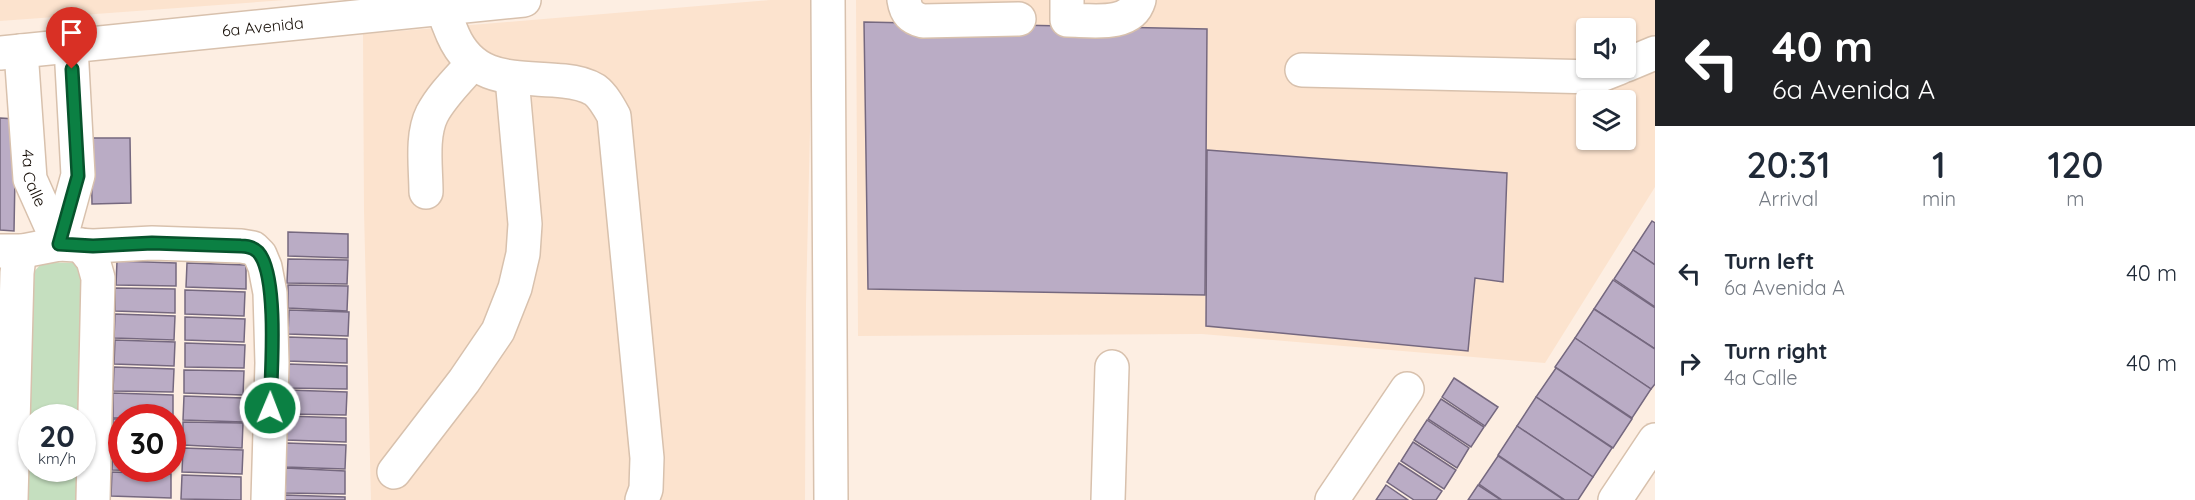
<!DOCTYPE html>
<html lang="en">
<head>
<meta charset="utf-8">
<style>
	body { margin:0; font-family:Quicksand,sans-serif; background:#f2f2f3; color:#1f2937; height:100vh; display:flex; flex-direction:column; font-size:22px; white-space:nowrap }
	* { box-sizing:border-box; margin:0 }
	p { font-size:20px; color:#747a83 }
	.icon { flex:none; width:33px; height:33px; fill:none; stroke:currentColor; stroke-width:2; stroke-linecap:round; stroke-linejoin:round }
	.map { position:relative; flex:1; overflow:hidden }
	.sheet { display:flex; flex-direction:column; background:#fff; width:540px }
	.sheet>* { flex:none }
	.hud { background:#202124; color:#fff; overflow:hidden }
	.tools { position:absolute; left:1576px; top:18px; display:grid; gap:12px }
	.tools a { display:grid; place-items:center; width:60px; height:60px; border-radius:6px; background:#fff; box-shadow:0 2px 4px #0004; font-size:30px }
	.speed { position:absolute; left:18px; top:404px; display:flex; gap:12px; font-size:30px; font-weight:700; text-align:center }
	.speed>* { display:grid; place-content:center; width:78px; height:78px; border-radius:50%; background:#fff; box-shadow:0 2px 4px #0004; line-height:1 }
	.speed small { font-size:15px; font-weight:400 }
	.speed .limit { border:9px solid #d22; background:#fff; color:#111 }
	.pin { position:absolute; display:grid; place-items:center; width:51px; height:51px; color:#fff; margin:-62px -26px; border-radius:50% 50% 50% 0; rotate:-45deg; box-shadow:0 0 6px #0007 }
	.pin .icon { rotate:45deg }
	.me { position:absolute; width:66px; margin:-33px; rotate:1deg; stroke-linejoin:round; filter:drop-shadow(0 0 4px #0008) }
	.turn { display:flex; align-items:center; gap:21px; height:126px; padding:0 18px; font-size:27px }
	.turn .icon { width:78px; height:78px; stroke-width:2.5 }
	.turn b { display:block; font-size:42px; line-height:51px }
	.eta { display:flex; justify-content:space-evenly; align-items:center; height:102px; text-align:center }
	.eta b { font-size:36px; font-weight:600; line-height:42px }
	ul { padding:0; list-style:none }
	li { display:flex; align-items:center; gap:18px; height:90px; padding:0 18px }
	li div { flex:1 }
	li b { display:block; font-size:22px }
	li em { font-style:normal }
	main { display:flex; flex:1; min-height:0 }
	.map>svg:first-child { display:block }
	.built { fill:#fce3ce; fill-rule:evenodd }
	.green { fill:#c5dfbf; fill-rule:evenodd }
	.building { fill:#baacc5; stroke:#75687f; stroke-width:1.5 }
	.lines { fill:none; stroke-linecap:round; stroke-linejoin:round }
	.minor-casing { stroke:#d8c1ad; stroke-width:36 }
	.major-casing { stroke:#d8c1ad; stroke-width:36 }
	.minor { stroke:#fff; stroke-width:33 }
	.major { stroke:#fff; stroke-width:33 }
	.route-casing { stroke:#07532c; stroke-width:15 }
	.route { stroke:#0b8043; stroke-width:10 }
	.labels { text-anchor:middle; stroke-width:4.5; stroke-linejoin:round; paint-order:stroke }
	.street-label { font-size:16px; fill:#160e07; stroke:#fdeee2 }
</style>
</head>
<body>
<main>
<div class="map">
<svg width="1655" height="500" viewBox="0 0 1655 500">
	<rect width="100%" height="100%" fill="#fdeee2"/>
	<g class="built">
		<path d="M0 0H285L0 21Z"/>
		<path d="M770 0H813L806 304 805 500H371L364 211 363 34Z"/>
		<path d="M856 0H1655V187L1545 363 1202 334 858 336ZM1587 28H1626V68H1587ZM1587 100H1626V140H1587Z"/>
	</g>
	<path class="green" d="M45 262 76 263 82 267 83 500H22L33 273 41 264ZM32 417H82V468H32Z"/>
	<g class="building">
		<path d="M864 22 1207 29 1205 295 868 289Z"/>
		<path d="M0 118 16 119 14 231 0 230Z"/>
		<path d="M91 138H130L131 203 92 204Z"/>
		<path d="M1207 150 1507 173 1503 282 1475 278 1468 351 1206 326Z"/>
		<path d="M1652 221 1655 223V265L1633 250Z"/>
		<path d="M288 232 348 234V258L288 256Z"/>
		<path d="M1633 250 1655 265V307L1614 279Z"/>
		<path d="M288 259 348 260 347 284 287 283Z"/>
		<path d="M117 261 176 263V286L116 285Z"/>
		<path d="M187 263 246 265V289L186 287Z"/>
		<path d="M1613 280 1655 308V349L1594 309Z"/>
		<path d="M288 285 348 286 347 311 288 308Z"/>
		<path d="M115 288 175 289V313L115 311Z"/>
		<path d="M185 290 245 292 244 316 185 314Z"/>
		<path d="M1594 309 1655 349V384L1651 389 1575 338Z"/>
		<path d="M289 310 349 312 348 336 288 334Z"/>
		<path d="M115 314 175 316 174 340 114 338Z"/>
		<path d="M185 317 245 319 244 342 185 340Z"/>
		<path d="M288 337 347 339V363L287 361Z"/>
		<path d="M1575 338 1651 389 1632 418 1555 367Z"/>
		<path d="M115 340 175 342 174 366 114 364Z"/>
		<path d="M185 343 245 345 244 368 185 367Z"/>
		<path d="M288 364 347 366V389L287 388Z"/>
		<path d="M114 367 174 369 173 392 113 391Z"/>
		<path d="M1556 368 1632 419 1613 448 1536 397Z"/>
		<path d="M184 370 244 371 243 395 184 393Z"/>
		<path d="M1454 378 1498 407 1485 426 1442 397Z"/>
		<path d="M287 390 347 392 346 415 287 414Z"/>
		<path d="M113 393 173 395V419L172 417 113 418Z"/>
		<path d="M184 396 243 398V422L183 420Z"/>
		<path d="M1536 397 1612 448 1593 477 1517 426Z"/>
		<path d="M1441 399 1484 427 1471 447 1428 419Z"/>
		<path d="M286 416 346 418V442L286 440Z"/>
		<rect x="113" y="419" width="9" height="24"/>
		<path d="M1427 420 1469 448 1457 468 1414 440Z"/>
		<path d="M183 422 243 423 242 448 183 445Z"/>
		<path d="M1517 426 1593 477 1578 500H1565L1498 455Z"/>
		<path d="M1413 442 1456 470 1444 489 1401 461Z"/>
		<path d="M286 443 346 445 345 469 285 467Z"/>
		<path d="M113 446H122V468H172V471L112 470Z"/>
		<path d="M183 448 243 450 242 474 182 472Z"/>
		<path d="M1498 456 1564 500H1502L1479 484Z"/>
		<path d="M1399 463 1442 491 1436 500H1414L1387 482Z"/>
		<path d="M286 468 345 471V494L285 493Z"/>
		<path d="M112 472 171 474V498L111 496Z"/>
		<path d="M182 475 241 477V500L181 499Z"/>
		<path d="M1386 485 1408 500H1376Z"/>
		<path d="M1478 485 1501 500H1468Z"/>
		<path d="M285 495 345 497V500H285Z"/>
	</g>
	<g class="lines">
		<g class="minor-casing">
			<g id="minor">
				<path d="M441 0C443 12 448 23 453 35 475 85 519 76 564 81 575 82 585 84 595 90 603 96 609 107 614 116L647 458 646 489 642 500"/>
				<path d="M828 0 831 500"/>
				<path d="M904 0C906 13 911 18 923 21L1019 19"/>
				<path d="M1067 0V20C1090 20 1131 28 1139 0"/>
				<path id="s1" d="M21 51 30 179 59 244"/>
				<path d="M1626 65 1655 53"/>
				<path d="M1302 70 1596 77 1619 68"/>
				<path d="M426 192C426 168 421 136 432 114 442 95 459 79 473 63"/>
				<path d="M59 244 78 175 71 47"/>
				<path d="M81 245 93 260 98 278 93 500"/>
				<path d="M0 251H23L59 244 93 246 152 243 241 246 253 248 260 255 265 267 270 293 272 363 268 500"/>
				<path d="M394 472 464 381 498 331 515 288 523 254 525 224 512 78"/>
				<path d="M11 500 17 273 19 257 23 251"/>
				<path d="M1108 500 1112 367"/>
				<path d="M1332 500 1407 389"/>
				<path d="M1615 500 1655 440"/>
			</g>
		</g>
		<g class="major-casing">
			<g id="major">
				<path id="s2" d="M0 53 524 0"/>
			</g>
		</g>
		<use href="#minor" class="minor"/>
		<use href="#major" class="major"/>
	</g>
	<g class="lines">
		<g class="route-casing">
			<path id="route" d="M72 69 78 176 59 244 93 246 152 243 241 246C248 246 253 247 258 252 279 275 271 376 270 408"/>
		</g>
		<use href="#route" class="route"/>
	</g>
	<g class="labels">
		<g class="street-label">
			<text dy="6" stroke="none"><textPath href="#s2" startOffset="264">6a Avenida</textPath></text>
			<text dy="6" stroke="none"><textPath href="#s1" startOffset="128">4a Calle</textPath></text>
		</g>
	</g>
</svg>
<div class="tools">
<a><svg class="icon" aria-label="sound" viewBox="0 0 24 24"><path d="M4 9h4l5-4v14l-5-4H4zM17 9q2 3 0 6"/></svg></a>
<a><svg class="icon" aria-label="layers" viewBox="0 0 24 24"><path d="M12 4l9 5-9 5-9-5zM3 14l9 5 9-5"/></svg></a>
</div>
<div class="speed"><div>20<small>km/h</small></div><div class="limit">30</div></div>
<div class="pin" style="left:72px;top:69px;background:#d93025"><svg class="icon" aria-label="arrive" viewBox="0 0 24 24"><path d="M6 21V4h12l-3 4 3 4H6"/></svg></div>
<svg class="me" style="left:270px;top:408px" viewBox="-20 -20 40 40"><circle r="17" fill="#0b8043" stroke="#fff" stroke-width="3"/><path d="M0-11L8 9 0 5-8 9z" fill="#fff"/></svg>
</div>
<section class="sheet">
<div class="hud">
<div class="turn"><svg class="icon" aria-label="left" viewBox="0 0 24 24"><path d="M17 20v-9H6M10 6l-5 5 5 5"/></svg><div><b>40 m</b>6a Avenida A</div></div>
</div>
<div class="eta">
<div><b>20:31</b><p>Arrival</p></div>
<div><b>1</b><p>min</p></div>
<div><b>120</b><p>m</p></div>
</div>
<ul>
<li><svg class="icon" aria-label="left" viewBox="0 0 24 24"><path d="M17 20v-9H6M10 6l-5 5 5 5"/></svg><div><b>Turn left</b><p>6a Avenida A</p></div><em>40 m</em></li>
<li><svg class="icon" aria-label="right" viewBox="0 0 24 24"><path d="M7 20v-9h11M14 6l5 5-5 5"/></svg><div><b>Turn right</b><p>4a Calle</p></div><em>40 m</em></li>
</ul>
</section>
</main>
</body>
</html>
